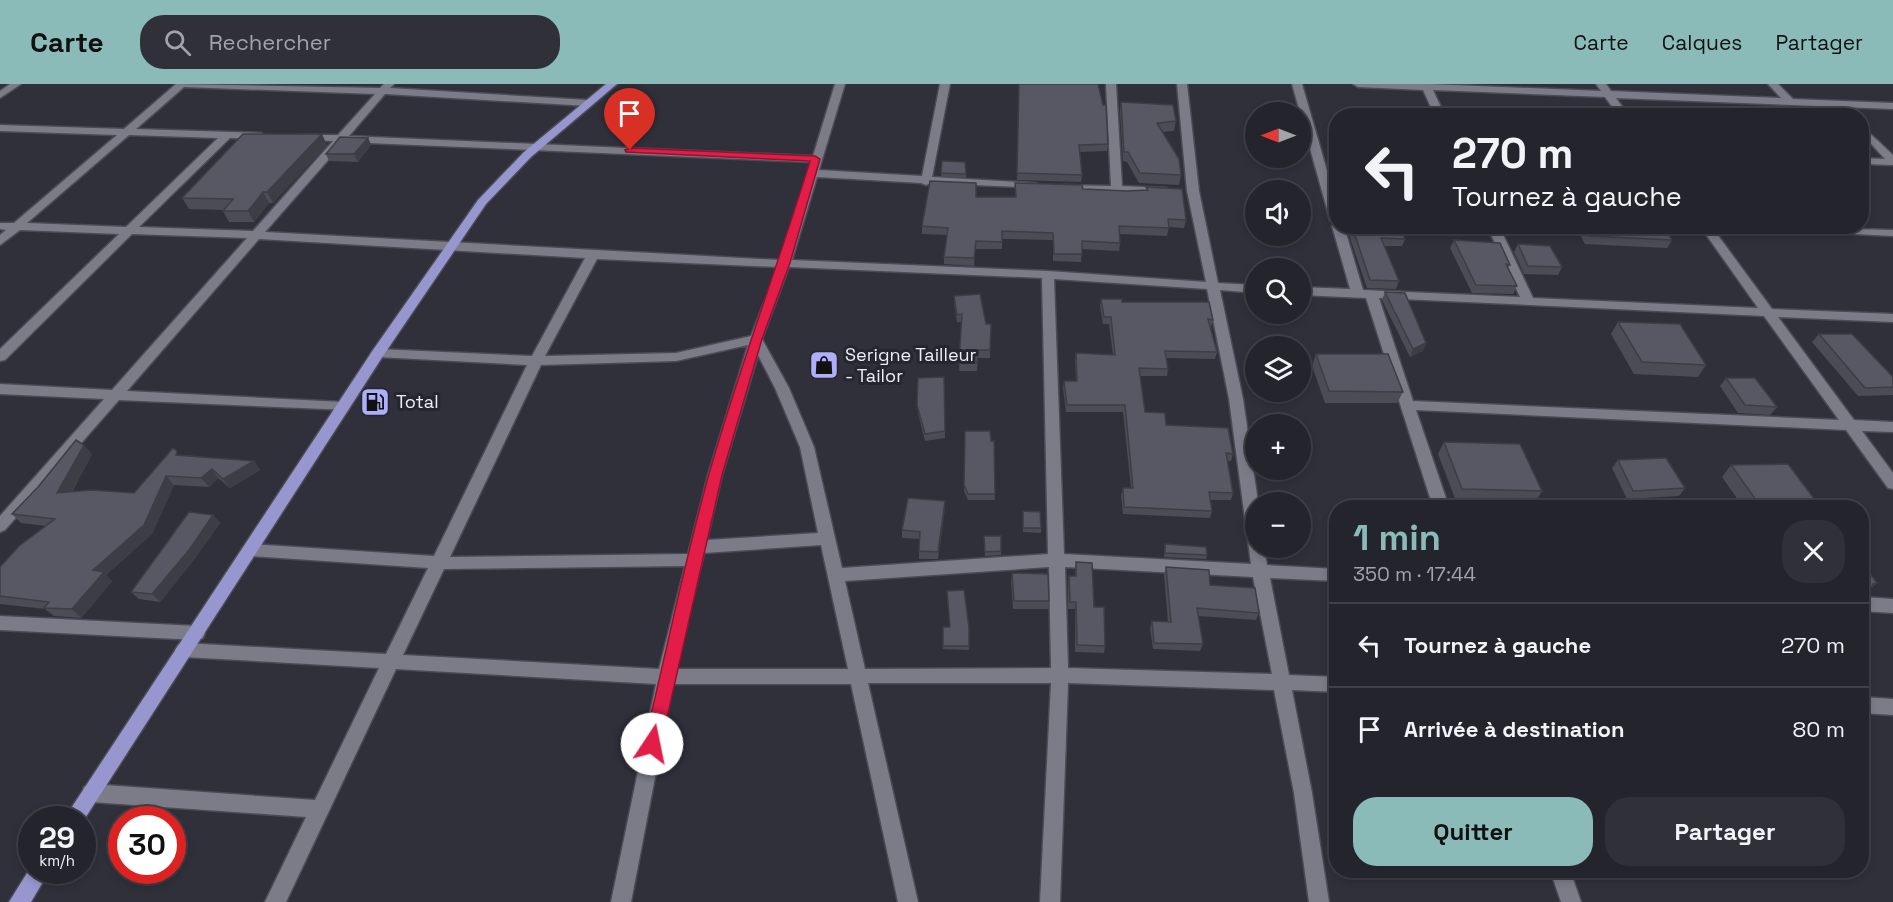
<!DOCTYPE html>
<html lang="fr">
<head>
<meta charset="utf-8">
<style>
	body { margin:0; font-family:"Space Grotesk",sans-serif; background:#2f3038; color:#f1f3f6; height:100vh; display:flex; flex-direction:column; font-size:22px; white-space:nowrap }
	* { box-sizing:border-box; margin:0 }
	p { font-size:20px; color:#a3a4a9 }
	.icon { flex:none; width:33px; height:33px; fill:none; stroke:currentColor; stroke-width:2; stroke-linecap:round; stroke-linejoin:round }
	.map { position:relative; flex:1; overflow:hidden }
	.sheet { position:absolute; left:1329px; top:416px; width:540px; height:378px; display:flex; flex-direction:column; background:#23242c; border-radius:24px; box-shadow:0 3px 9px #0003,0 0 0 2px #404148 }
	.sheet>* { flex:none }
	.banner { position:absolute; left:1329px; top:24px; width:540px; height:126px; border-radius:24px; box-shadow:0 3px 9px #0003,0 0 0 2px #404148; background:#23242c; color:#f1f3f6; overflow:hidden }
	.needle { width:39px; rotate:270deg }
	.fabs { position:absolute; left:1245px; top:18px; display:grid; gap:12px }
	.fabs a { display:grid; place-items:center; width:66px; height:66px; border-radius:50%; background:#23242c; box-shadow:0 3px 9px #0003,0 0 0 2px #404148; font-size:30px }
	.speed { position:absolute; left:18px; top:722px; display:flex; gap:12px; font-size:30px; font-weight:700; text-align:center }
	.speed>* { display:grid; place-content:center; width:78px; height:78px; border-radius:50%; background:#23242c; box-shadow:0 3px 9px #0003,0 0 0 2px #404148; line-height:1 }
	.speed small { font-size:15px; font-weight:400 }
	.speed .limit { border:9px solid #d22; background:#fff; color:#111 }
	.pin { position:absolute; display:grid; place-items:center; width:51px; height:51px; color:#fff; margin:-62px -26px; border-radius:50% 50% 50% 0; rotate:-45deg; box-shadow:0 0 6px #0007 }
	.pin .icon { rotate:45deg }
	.me { position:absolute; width:66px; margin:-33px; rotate:11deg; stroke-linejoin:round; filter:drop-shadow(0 0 4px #0008) }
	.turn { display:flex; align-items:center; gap:21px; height:126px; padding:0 24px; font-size:27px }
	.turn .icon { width:78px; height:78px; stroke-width:2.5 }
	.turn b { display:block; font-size:42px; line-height:51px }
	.round { display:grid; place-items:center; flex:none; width:63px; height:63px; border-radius:24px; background:#2f3038 }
	.summary { display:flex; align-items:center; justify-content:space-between; height:102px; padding:0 24px }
	h1 { font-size:36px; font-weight:700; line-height:45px; color:#8bbbb9 }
	.primary-button { display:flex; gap:12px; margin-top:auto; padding:12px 24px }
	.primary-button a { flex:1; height:69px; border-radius:24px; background:#8bbbb9; color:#111; font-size:24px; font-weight:700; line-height:69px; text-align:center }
	.primary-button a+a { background:#2f3038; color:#f1f3f6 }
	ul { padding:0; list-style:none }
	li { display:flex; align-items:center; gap:18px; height:84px; padding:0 24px; border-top:2px solid #404148 }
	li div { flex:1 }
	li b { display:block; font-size:22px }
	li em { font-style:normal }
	header { display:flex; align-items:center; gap:36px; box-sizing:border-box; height:84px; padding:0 30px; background:#8bbbb9; color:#111 }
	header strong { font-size:28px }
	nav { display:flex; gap:33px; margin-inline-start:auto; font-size:21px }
	.search { width:420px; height:54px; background:#2f3038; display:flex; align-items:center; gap:15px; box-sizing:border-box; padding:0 21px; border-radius:24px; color:#a3a4a9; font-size:22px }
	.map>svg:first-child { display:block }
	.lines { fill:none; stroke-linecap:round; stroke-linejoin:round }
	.minor-casing { stroke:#4a4b54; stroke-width:3 }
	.major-casing { stroke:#4a4b54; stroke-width:3 }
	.minor { fill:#7b7c88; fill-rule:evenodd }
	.major { fill:#9796cf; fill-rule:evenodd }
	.wall { fill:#4b4c55 }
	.shaded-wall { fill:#3d3e45 }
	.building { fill:#575863; stroke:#3d3e45; stroke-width:1.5 }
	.route { fill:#e11d48; stroke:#92132f; stroke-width:1.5 }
	.labels { text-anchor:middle; stroke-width:6; stroke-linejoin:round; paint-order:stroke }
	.poi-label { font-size:18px; fill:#edeef5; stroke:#25262f; text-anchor:start }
</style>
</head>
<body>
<header>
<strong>Carte</strong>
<div class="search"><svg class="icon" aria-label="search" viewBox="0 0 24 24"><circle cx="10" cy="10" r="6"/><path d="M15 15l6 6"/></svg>Rechercher</div>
<nav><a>Carte</a><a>Calques</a><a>Partager</a></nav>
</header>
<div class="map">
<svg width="1893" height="818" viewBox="0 0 1893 818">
	<rect width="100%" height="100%" fill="#2f303a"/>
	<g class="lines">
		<g class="minor-casing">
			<g id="minor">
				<path d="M10 0H21L0 14V7Z"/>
				<path d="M176 0 380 4 384 0H394L390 4 588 16 593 19 588 22 385 10 349 52 813 72 835 0H845L819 86 922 92 940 0H950L932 93 1034 99 1038 100V104L931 99 926 101 921 99 817 93 792 176 1048 187 1206 198 1187 107 1177 0H1187L1199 107 1218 199 1256 201V209L1220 206 1243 315 1258 418H1256V464H1264L1267 481 1336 485V497L1270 494 1289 591 1336 593V608L1292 606 1312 709 1329 818H1309L1294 709 1274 606 1068 599 1060 818H1040L1051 599H868L918 818H898L851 600H673L631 818H611L656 600 396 585 286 818H265L306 733 91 718 84 715 82 709 84 703 91 700 315 716 379 584 184 573 178 571 175 566 178 561 184 559 386 570 428 484 251 472 245 470 243 466 245 462 251 460 434 472 527 281 378 273 371 269 378 265 532 272 585 174 259 155 127 307 343 318 350 323 348 326 119 316 5 446 0 448V432L104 315 0 310V300L112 306 247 154 132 150 5 276 0 277V265L119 150 20 146 0 161V151L6 146 0 145V139H14L117 51 0 47V41L124 45ZM184 3 375 10 338 51H299L298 53 303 56 333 57 253 147 139 143 230 54 261 55 266 52 261 49 136 45ZM129 51 218 54 126 143 27 139ZM344 58 811 78 780 176 265 148ZM597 175 778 183 751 252 676 269 545 272ZM789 183 1042 194 1048 470 842 484 814 363 789 304 762 255ZM1054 195 1207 205 1229 315 1251 480 1064 470ZM748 261 708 391 688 470 450 473 541 281 676 277ZM758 271 775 304 800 363 818 449 707 456 722 391ZM821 461 848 585H676L704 469ZM685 482 659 585 403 571 444 485ZM1049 483 1051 584 865 585 845 497ZM1065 483 1253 493 1272 590 1068 584Z"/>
				<path d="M1106 0H1116L1122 102 1166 104 1172 107 1170 109 1064 107 1058 104 1064 101 1111 102Z"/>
				<path d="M1292 0H1302L1336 118V142H1344L1363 206 1520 213 1487 142H1499L1533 214 1758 224 1700 142H1711L1772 225 1893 230V238L1778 233 1854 336 1893 338V348L1862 347 1893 389V405L1888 404 1846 346 1416 326 1449 423H1433L1366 214 1300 211V203L1350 205 1332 142 1335 139 1330 136ZM1379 214 1764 232 1839 336 1413 317Z"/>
				<path d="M1353 0H1430L1601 7 1596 0H1606L1611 7 1781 14 1768 0H1778L1793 15 1893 19V25L1616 14 1629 32H1619L1605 13 1433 6 1445 32H1435L1423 6 1358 3Z"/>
				<path d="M1862 42 1893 71V81L1862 80V74L1885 75 1862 50Z"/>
				<path d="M1745 142 1893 146V152L1750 145Z"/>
				<path d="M1862 513 1893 515V529L1862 527Z"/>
				<path d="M0 532 197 542 203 544 205 549 203 554 197 556 0 546Z"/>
				<path d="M1862 613 1893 615V631L1862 629Z"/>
				<path d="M1550 786H1570L1581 818H1561Z"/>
			</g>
		</g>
		<g class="major-casing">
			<g id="major">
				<path d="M606 0H617L531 73 486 120 383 272 82 739V735H64L373 266 478 116 524 68Z"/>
				<path d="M32 781V786H50L31 818H9Z"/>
			</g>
		</g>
		<use href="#minor" class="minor"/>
		<use href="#major" class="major"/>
	</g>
	<g class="wall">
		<path d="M1019 0 1108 60 1107 67 1080 68 1082 91 1081 98 1017 96Z"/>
		<path d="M1121 18 1176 37 1174 47 1162 48 1181 91 1179 101 1139 99 1127 78 1123 77 1120 28Z"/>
		<path d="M368 54 371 61 358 78 329 77 326 70Z"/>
		<path d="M327 61 273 119H269L254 138H229L223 127 224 126 189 125 182 114Z"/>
		<path d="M942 77 966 90V94L941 93Z"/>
		<path d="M1015 99 1083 105 1127 107 1146 106V103L1186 136 1184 144 1169 143 1167 152 1120 150V159L1119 167 1082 165 1081 178 1053 177V156L1002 155V165H975L974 182 944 180V173L947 151 922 150V142L976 113H1015Z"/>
		<path d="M1350 142H1456L1454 146 1400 145 1405 155 1402 162H1384L1399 197 1396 205 1367 204 1348 148Z"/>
		<path d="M1575 142H1663L1672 156 1667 164 1585 160Z"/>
		<path d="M1454 156 1510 181 1508 184 1517 202 1513 210 1472 209 1450 164Z"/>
		<path d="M1518 160 1562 183 1558 191 1524 190 1514 168Z"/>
		<path d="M1385 208 1426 259 1423 267 1410 273 1382 216Z"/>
		<path d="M954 212 986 240H991L990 274H978L977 287H959L962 238H957L954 219Z"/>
		<path d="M1101 215 1122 218 1213 236 1211 243H1210L1217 268 1215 275 1166 274 1168 285 1167 292H1140L1145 328 1166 341 1233 370 1231 377H1227L1233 409 1231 416H1210L1212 427 1210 434 1123 430 1121 411 1123 404H1131L1123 328H1066L1063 304 1064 297H1076L1075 277 1076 269 1113 271 1109 240H1103L1100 222Z"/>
		<path d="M1618 238 1706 281 1698 293 1634 290 1611 250Z"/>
		<path d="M1819 250 1893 293V311L1858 312 1812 258Z"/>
		<path d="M1316 270 1403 308 1397 319H1325L1312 282Z"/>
		<path d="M944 293 945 354 925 357 918 329V294Z"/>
		<path d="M1726 294 1777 323 1770 331 1738 329 1720 302Z"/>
		<path d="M965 347 991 357 995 416H968L964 407Z"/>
		<path d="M1444 358 1542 407 1535 419 1456 417 1438 370Z"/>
		<path d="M92 370 72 408 134 409 181 371 254 377 260 386 230 404 218 394 209 403 174 401 152 450 106 491 112 497 81 534 54 532 45 525 0 520V483L46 442 21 439 12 430Z"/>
		<path d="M1618 376 1685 404 1679 412 1627 415 1612 384Z"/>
		<path d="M1731 381 1815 416 1808 423H1743L1722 393Z"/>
		<path d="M945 424 938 475H919V455L902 454V446Z"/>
		<path d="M1023 427 1041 444V449L1023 448Z"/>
		<path d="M213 431 220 439 196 473 160 518 139 515 131 508Z"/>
		<path d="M984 452H1001V471L985 472Z"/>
		<path d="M1165 460 1207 471 1206 475 1164 473Z"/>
		<path d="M1076 478 1094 523 1105 562 1104 569 1075 568V525H1068V499L1069 492H1075Z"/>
		<path d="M1862 478 1877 499 1862 513Z"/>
		<path d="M1166 483 1210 501 1259 529 1256 536 1198 532 1203 560 1200 567 1153 565 1150 544 1152 537 1168 538 1164 491Z"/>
		<path d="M1012 489 1049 517 1048 525H1013L1011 497Z"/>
		<path d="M943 543 969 544V566L943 565Z"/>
	</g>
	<g class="shaded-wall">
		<path d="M322 50 327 61 273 119 267 108Z"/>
		<path d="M368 54 371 61 358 78 354 70Z"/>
		<path d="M263 108 269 119 254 138 248 127Z"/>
		<path d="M1426 259 1423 267 1410 273 1413 265Z"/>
		<path d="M84 361 92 370 66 418 57 409Z"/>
		<path d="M254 377 260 386 230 404 223 395Z"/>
		<path d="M212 385 218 394 209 403 201 394Z"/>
		<path d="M166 392 174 401 152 450 106 491 112 497 81 534 72 525 93 486Z"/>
		<path d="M945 417V424L938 475V468Z"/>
		<path d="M213 431 220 439 196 473 160 518 152 510Z"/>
	</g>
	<g class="building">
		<path d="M1019 0H1098L1103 21H1106L1108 60 1079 61 1082 91 1017 89Z"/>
		<path d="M1121 18 1173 21 1176 37 1157 39 1179 75 1181 91 1140 89 1128 68H1124Z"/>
		<path d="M243 50H322L267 108H263L248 127H223L233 115 182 114Z"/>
		<path d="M340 53 368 54 354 70H326Z"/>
		<path d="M942 77 965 78 966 90 941 89Z"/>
		<path d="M930 97 976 99V113H1016L1015 99 1082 101 1083 105 1127 107 1148 106 1146 103 1182 105 1186 136 1168 135 1169 144 1119 142 1120 159 1082 157V170H1054L1053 149 1002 147V158L976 157 974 174 944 173 948 144 922 142Z"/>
		<path d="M1352 142H1399L1405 155 1381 154 1399 197 1370 196Z"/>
		<path d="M1584 142H1663L1672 156 1590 152Z"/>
		<path d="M1454 156 1500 159 1510 181 1506 180 1517 202 1476 201Z"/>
		<path d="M1518 160 1550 162 1562 183 1528 182Z"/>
		<path d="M1385 208 1405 209 1426 259 1413 265Z"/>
		<path d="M980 210 986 240H991L990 266H978L977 279H959L962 230 957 231 954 212Z"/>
		<path d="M1101 215H1122V218H1209L1213 236 1208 235 1217 268 1165 267 1168 285 1139 284 1145 328 1165 329 1166 341 1228 344 1233 370 1226 369 1233 409 1209 408 1212 427 1124 423 1123 404H1133L1125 321H1067L1064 297H1077L1076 269 1115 271 1111 233H1104Z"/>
		<path d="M1618 238 1680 240 1706 281 1642 278Z"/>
		<path d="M1819 250H1852L1893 293V303L1865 304Z"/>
		<path d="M1316 270H1388L1403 308 1329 307Z"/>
		<path d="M944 293 945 347 925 350 917 321 918 294Z"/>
		<path d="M1726 294H1755L1777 323 1745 321Z"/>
		<path d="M965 347H990L991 357H994L995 410H968L964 401Z"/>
		<path d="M76 356 84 361 57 409 92 406 134 409 173 364 177 367 176 371 254 377 223 395 212 385 201 394 166 392 144 441 93 486 104 488 72 525 44 524 49 518 0 512V483L19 462 55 435 12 430 38 403Z"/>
		<path d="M1444 358 1520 360 1542 407 1462 405Z"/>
		<path d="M1666 374 1685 404 1633 407 1618 376Z"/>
		<path d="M1788 380 1815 416H1786L1791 423H1761L1731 381Z"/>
		<path d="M908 414 945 417 938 468 919 467 920 448 902 446Z"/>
		<path d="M1023 427 1040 428 1041 444H1023Z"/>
		<path d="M189 428 213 431 189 466 152 510 131 508Z"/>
		<path d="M984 452H1001V467L985 468Z"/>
		<path d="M1165 460 1206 463 1207 471 1165 469Z"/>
		<path d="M1076 478 1092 479 1094 523H1104L1105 562 1077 561 1076 518H1070L1069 492H1076Z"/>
		<path d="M1862 478 1877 499 1873 500 1872 503H1862Z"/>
		<path d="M1166 483 1209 486 1210 501 1255 504 1259 529 1197 524 1203 560 1154 559 1152 537 1171 538Z"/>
		<path d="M1012 489 1048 490 1049 517H1014Z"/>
		<path d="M964 506 969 544V562H943V543H950L947 507Z"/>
	</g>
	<path class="route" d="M630 64 815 72 820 75 790 179 762 255 722 391 661 660 658 666 652 668 647 666 644 660C666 570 684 479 709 390 739 284 778 182 810 77L626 68 625 66Z"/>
	<defs>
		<g id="shop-square" transform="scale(1.5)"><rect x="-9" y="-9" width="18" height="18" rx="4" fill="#aeaefa" stroke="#25262f"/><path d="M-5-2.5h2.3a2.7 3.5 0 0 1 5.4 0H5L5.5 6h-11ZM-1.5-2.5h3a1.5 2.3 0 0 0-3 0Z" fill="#111"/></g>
		<g id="fuel-square" transform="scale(1.5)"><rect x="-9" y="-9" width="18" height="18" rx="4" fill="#aeaefa" stroke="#25262f"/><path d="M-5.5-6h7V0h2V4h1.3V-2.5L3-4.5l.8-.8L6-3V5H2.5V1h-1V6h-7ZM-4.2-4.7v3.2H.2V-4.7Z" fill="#111"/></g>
	</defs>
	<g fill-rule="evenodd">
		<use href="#shop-square" x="824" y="281"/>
		<use href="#fuel-square" x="375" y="318"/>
	</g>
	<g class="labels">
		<g class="poi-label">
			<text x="845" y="277">Serigne Tailleur<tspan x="845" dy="21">- Tailor</tspan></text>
			<text x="396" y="324">Total</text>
		</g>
	</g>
</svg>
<div class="fabs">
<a><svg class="needle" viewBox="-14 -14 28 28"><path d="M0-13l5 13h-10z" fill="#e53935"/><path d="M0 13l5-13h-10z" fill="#a3a4a9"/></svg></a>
<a><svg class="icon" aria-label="sound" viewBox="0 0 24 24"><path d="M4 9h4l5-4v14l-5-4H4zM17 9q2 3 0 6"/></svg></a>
<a><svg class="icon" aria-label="search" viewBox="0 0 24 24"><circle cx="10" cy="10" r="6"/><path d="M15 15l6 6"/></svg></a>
<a><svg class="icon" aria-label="layers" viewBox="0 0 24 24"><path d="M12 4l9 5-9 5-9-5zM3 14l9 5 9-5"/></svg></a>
<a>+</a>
<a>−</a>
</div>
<div class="speed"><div>29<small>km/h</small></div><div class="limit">30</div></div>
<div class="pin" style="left:630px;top:66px;background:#d93025"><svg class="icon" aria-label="arrive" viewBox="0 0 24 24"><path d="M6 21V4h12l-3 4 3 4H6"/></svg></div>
<svg class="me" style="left:652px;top:660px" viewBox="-20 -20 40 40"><circle r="19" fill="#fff"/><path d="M0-13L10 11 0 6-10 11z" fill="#e11d48"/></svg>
<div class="banner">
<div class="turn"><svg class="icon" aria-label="left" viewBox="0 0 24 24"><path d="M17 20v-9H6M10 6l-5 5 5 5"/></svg><div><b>270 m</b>Tournez à gauche</div></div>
</div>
<section class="sheet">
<div class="summary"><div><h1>1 min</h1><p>350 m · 17:44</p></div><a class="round"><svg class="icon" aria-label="close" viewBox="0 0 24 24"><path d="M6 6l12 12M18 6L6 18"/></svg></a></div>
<ul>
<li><svg class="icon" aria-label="left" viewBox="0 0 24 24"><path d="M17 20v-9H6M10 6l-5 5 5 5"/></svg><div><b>Tournez à gauche</b></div><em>270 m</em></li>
<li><svg class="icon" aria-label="arrive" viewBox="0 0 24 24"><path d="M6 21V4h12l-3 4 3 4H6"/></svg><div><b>Arrivée à destination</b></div><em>80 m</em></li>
</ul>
<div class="primary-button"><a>Quitter</a><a>Partager</a></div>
</section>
</div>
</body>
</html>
